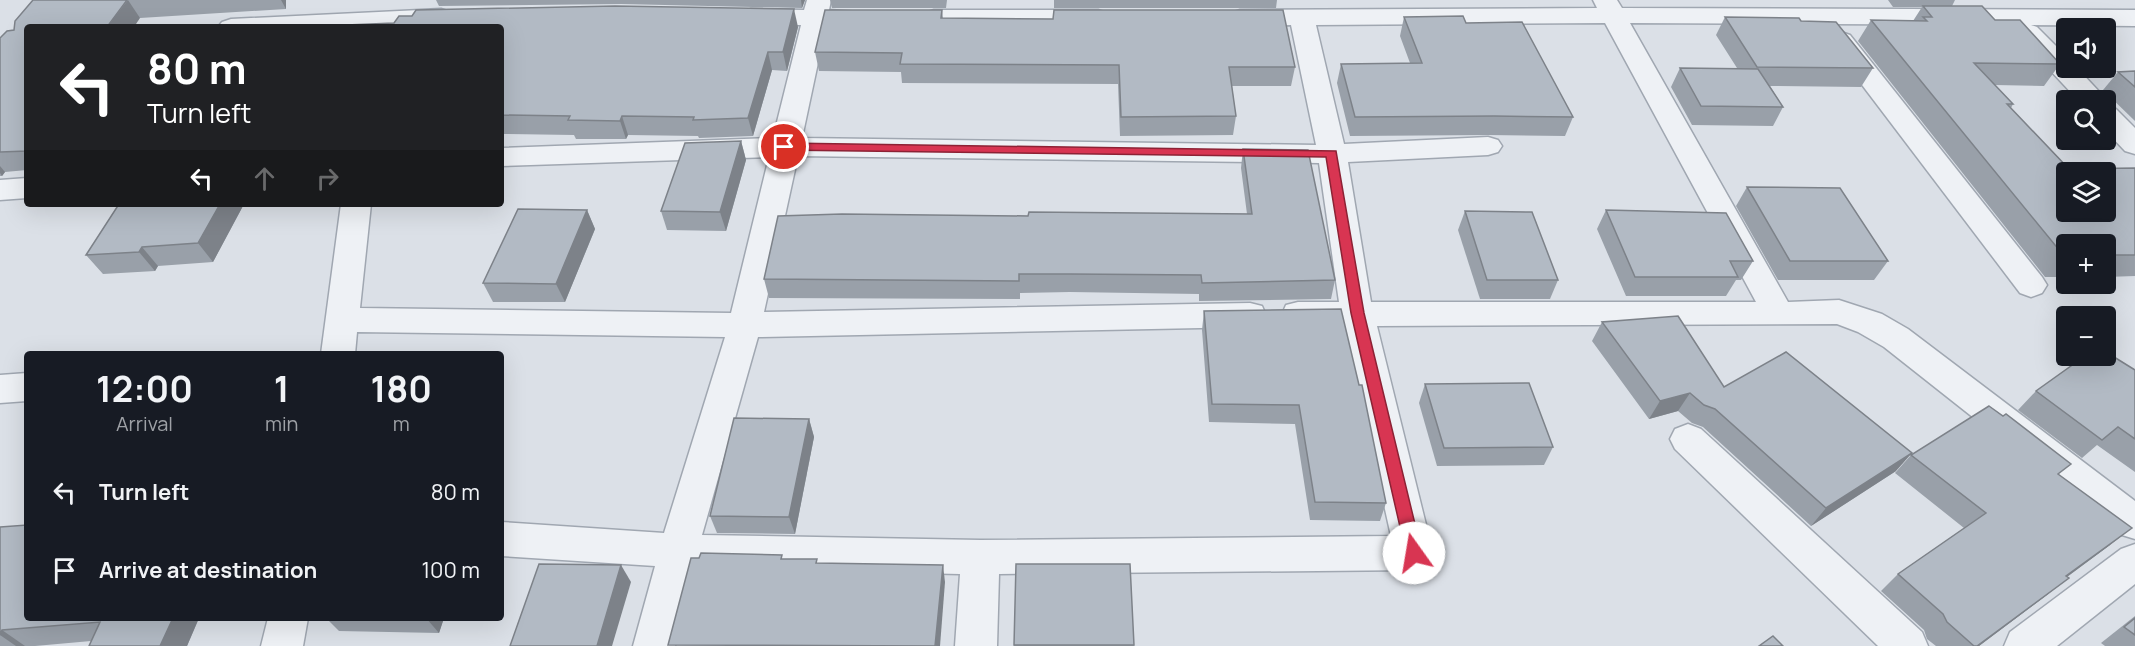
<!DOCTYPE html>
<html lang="en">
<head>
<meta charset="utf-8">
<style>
	body { margin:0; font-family:Manrope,sans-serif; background:#20242c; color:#f1f3f6; height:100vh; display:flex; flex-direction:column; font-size:22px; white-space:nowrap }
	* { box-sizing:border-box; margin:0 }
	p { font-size:20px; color:#9ea1a6 }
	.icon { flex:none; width:33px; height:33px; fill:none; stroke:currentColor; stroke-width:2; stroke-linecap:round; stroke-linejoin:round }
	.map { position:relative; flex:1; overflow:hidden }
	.side { position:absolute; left:24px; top:351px; width:480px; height:270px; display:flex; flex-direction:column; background:#171b24; border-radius:6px; box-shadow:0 6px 24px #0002 }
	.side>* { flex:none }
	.top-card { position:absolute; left:24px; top:24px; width:480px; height:183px; border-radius:6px; box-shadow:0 6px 24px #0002; background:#202124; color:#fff; overflow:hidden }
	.tools { position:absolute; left:2056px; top:18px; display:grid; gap:12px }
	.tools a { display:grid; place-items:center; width:60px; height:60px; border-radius:6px; background:#171b24; box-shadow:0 6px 24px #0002; font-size:30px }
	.pin { position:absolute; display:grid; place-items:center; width:51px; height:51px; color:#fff; margin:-26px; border:3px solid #fff; border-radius:50%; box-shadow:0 2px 6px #0007 }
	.me { position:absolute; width:66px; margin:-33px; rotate:347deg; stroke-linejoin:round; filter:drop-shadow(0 0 4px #0008) }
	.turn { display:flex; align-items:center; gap:21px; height:126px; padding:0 24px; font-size:27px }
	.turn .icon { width:78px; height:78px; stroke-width:2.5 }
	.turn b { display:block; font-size:42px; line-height:51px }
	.lanes { display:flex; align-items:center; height:57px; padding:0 24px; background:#0003; justify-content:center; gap:30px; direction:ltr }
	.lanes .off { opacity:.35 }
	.eta { display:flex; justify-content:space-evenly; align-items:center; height:102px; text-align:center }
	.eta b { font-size:36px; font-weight:700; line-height:42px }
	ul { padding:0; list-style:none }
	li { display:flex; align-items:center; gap:18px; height:78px; padding:0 24px }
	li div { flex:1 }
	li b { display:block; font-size:22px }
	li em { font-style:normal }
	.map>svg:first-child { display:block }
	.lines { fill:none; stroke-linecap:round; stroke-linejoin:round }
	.street-casing { stroke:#a0a7b1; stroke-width:3 }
	.street { fill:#eef1f5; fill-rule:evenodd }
	.wall { fill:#99a0a9 }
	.shaded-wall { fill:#7d8289 }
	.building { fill:#b2bac4; stroke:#7d8289; stroke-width:1.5; fill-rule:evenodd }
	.route { fill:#d83552; stroke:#8c2235; stroke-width:1.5 }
</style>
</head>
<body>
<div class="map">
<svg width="2135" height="646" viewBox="0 0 2135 646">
	<rect width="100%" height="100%" fill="#dbe0e7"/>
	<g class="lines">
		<g class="street-casing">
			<g id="street">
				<path d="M807 0H831L829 10 876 13 880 18 876 23 867 26 826 25 802 138 1316 145 1291 25 1240 26 1231 23 1227 18 1231 13 1240 10 1597 8 1593 0H1617L1622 8 2135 10V26L2031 25 2037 27 2067 57V68H2077L2107 100 2106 101 2078 100 2019 37 2015 32 2019 27 2026 25 1630 23 1788 302 1839 300 1882 314 1908 329 2135 501V539L2122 535 1884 347 1858 332 1837 324 1377 326 1433 553 1428 565 1414 570 999 574 997 646H955L960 574 693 568 675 646H633L655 566 501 556V522L664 533 725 337 357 332 355 354H321L341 204H371L360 308 731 313 769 157 501 166V148L773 138 801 25H751L742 22 738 17 742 12 751 9 804 10ZM1605 23 1756 302H1371L1348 162 1488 155 1498 152 1502 146 1498 140 1488 137 1344 144 1316 25ZM798 156 1319 163 1339 302H1298L1286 305 1282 314 1286 323 1298 326H1344L1391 536 980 540 702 535 758 337 1250 327 1262 324 1266 315 1262 306 1250 303 764 312Z"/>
				<path d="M441 9 450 12 454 17 450 22 390 27H218L222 22 231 19Z"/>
				<path d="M934 10H1098L1107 13 1111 18 1107 23 1098 26H934L925 23 921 18 925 13Z"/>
				<path d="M1841 32 1850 35 2042 277 2047 285 2042 293 2031 297 2020 293 1828 40 1832 35Z"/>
				<path d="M2106 106 2116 109 2135 128V154L2125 151 2106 131Z"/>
				<path d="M27 178V198L0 200V180Z"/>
				<path d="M27 373V401L0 403V375Z"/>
				<path d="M1688 424 1701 429 1922 632 1928 646H1878L1675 449 1670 439 1675 429Z"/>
				<path d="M2135 544V584L2057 646H2004L2010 632 2121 549Z"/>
				<path d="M268 618H308L303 646H261Z"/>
			</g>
		</g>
		<use href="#street" class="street"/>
	</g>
	<g class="wall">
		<path d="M33 0H286V9L140 18 27 27V170L5 172 2 176H0V38L14 30Z"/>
		<path d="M436 0H805L802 8 621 4 439 6Z"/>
		<path d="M830 0H947L946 8H832Z"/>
		<path d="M1054 0H1277L1276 8H1054Z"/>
		<path d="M1888 0H1955L1952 6 1995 20 2060 64 2044 86 1995 85 2013 104 2011 108 2069 169 2135 168V276L2106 277V244H2067V277H2045L1858 41 1871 20 1913 21 1922 7H1893Z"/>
		<path d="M942 10 943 18 1295 67 1291 86H1232L1236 116 1233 135 1120 136 1118 84 902 83 901 72 819 71 815 52Z"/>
		<path d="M1404 17 1466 23 1573 117 1565 136 1488 135 1350 136 1337 83 1341 64 1410 63 1400 36Z"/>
		<path d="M1725 17 1801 21 1873 68 1861 87 1770 86 1783 107 1773 126 1692 125 1671 87 1680 68H1737L1716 35Z"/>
		<path d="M501 27H798L787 71 772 70 753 136 699 138 698 136 628 135 626 139H576L574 135 501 134Z"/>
		<path d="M2135 71V121L2103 90 2118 72Z"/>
		<path d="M741 141 746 160 726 231 667 230 661 211Z"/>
		<path d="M1243 149 1335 280 1331 299 1199 301V294L1070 292 1020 293V299L769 298 764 279 1028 216 1247 214 1241 168Z"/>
		<path d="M1747 187 1888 261 1874 280H1778L1736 206Z"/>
		<path d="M119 204H244L213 262 158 266 155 271 103 274 86 255Z"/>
		<path d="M587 210 595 229 565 302H493L483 283Z"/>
		<path d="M1606 210 1753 261 1741 280H1736L1726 296H1626L1597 229Z"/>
		<path d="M1465 211 1558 280 1550 299H1480L1458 230Z"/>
		<path d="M1341 309 1386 503 1380 521 1310 520 1295 424 1209 422 1202 330 1204 311Z"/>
		<path d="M1602 322 1724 387 1896 471 1811 526 1703 427 1692 423 1678 411 1649 419 1592 341Z"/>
		<path d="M2135 370V472L2097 445 2082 458 2018 410 2036 391Z"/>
		<path d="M1425 384 1553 447 1544 465 1437 466 1419 403Z"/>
		<path d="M809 419 814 437 795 534 717 533 710 516Z"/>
		<path d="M1911 455 2059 475 2110 545 2067 577 2047 595 1979 646H1936L1927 639 1924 630 1881 591 1898 574 1964 528 1895 473Z"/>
		<path d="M0 527 27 618H199L187 646H89L91 641 35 646H0Z"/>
		<path d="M1016 564H1130L1134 646H1014Z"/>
		<path d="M2135 616V646H2105L2101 643Z"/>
		<path d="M326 618H444L439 633 339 631Z"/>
	</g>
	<g class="shaded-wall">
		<path d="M128 0 140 18 134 27H107Z"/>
		<path d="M281 0H286V9Z"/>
		<path d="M801 0H805L802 8Z"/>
		<path d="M794 9 798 27 787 71 783 52Z"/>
		<path d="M768 52 772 70 753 136 748 118Z"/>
		<path d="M622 116 628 135 626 139 620 121Z"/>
		<path d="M741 141 746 160 726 231 720 212Z"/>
		<path d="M0 166 5 172 2 176 0 173Z"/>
		<path d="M220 204H244L213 262 198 243Z"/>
		<path d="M587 210 595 229 565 302 556 284Z"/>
		<path d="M142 247 158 266 155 271 139 252Z"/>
		<path d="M1690 393 1678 411 1649 419 1660 401Z"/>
		<path d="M809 419 814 437 795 534 789 517Z"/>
		<path d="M1912 453 1896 471 1811 526 1826 508Z"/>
		<path d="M2132 528 2110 545 2045 593 2066 576Z"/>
		<path d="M621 565 631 582 612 646H597Z"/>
		<path d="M943 565 945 582 940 646H935Z"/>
		<path d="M2069 578 1979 646H1977Z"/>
		<path d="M173 618H199L187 646H160Z"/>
		<path d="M426 618H444L439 633Z"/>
		<path d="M2 630 25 646H16L0 635Z"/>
	</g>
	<g class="building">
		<path d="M33 0H127L107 27H27V151L0 152V38L7 31 14 30 15 21Z"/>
		<path d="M615 6 794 9 783 52H768L748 118 693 120 694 117 622 116 620 121 568 120 570 116 501 115V27H298L394 23 399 16H412L416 10Z"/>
		<path d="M1923 6H1982L1995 20H2020L2060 64 1974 63 2013 104H2007L2069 169 2135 168V255H2106V244H2067V256H2064L1871 20 1927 21 1923 17H1932ZM2067 172H2106V212H2067Z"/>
		<path d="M825 10H942L941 18 1053 19 1054 10H1283L1295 67H1229L1236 116 1121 117 1119 65 900 64 902 53 815 52Z"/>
		<path d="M1463 16 1466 23 1522 22 1573 117 1494 116 1355 117 1341 64 1422 63 1404 17Z"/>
		<path d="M1725 17 1799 18 1801 21 1836 22 1873 68 1757 67Z"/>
		<path d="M1680 68 1758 69 1783 107 1701 106Z"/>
		<path d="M2135 71V87L2118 72Z"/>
		<path d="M741 141 720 212 661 211 685 143Z"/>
		<path d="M1243 149 1308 150 1335 280 1202 283 1201 275 1070 274H1019V281L764 279 778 216 842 214 1028 216 1029 212 1252 214Z"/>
		<path d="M1747 187 1840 188 1888 261H1790Z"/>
		<path d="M119 204H220L198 243 142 247 139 252 86 255Z"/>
		<path d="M518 209 587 210 556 284 483 283Z"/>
		<path d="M1606 210 1726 213 1753 261H1730L1738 277H1635Z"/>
		<path d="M1465 211 1532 212 1558 280H1487Z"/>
		<path d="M1341 309 1359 385H1362L1386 503 1315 502 1299 405 1212 404 1204 311Z"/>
		<path d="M1678 316 1724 387 1786 352 1912 453 1826 508 1715 409 1704 405 1690 393 1660 401 1602 322Z"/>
		<path d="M2106 352 2135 370V439L2118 427 2102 440 2036 391 2085 356H2106Z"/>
		<path d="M1529 383 1553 447 1444 448 1425 384Z"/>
		<path d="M1989 406 2003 416 2006 414 2071 464 2058 474 2132 528 2066 576 2069 578 1977 646H1974L1947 622 1943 614 1898 574 1986 513 1911 455Z"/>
		<path d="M734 418 809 419 789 517 710 516Z"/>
		<path d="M27 525V618H173L160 646H89L100 622 2 630 0 635V527Z"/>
		<path d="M701 553 782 555 781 559H817L816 563 943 565 935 646 668 645 691 558H699Z"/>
		<path d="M539 564 621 565 597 646H510Z"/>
		<path d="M1016 564H1130L1134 645H1014Z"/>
		<path d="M2135 618V635L2124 627Z"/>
		<path d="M1773 636 1783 646H1759Z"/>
	</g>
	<path class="route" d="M784 143 1336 151 1364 313 1422 553 1420 558 1414 560 1408 558 1406 553 1351 313 1326 157 780 150 778 147Z"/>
</svg>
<div class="tools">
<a><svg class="icon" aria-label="sound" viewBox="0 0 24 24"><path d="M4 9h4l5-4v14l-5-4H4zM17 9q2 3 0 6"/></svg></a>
<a><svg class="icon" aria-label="search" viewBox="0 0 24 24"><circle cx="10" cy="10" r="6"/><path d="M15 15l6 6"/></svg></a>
<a><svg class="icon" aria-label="layers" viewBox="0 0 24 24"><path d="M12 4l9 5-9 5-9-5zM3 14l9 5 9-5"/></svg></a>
<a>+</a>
<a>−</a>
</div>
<div class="pin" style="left:784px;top:147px;background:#d93025"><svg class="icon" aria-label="arrive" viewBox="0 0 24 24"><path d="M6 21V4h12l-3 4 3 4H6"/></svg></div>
<svg class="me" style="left:1414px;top:553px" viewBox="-20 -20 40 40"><circle r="19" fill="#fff"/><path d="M0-13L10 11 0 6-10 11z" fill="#d83552"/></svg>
<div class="top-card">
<div class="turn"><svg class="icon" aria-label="left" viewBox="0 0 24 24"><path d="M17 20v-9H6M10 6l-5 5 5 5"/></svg><div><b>80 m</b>Turn left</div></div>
<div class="lanes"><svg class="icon" aria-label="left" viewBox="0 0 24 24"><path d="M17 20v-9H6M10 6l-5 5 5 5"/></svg><svg class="icon off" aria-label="ahead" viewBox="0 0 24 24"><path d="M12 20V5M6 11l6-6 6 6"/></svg><svg class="icon off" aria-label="right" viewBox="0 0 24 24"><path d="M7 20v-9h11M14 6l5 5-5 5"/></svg></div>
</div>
<section class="side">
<div class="eta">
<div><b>12:00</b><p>Arrival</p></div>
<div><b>1</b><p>min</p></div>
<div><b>180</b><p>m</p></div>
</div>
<ul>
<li><svg class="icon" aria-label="left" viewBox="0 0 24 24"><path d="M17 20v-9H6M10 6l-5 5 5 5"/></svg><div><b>Turn left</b></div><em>80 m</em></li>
<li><svg class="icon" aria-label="arrive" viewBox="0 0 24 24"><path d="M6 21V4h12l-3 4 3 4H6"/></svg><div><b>Arrive at destination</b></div><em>100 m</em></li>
</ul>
</section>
</div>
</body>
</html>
